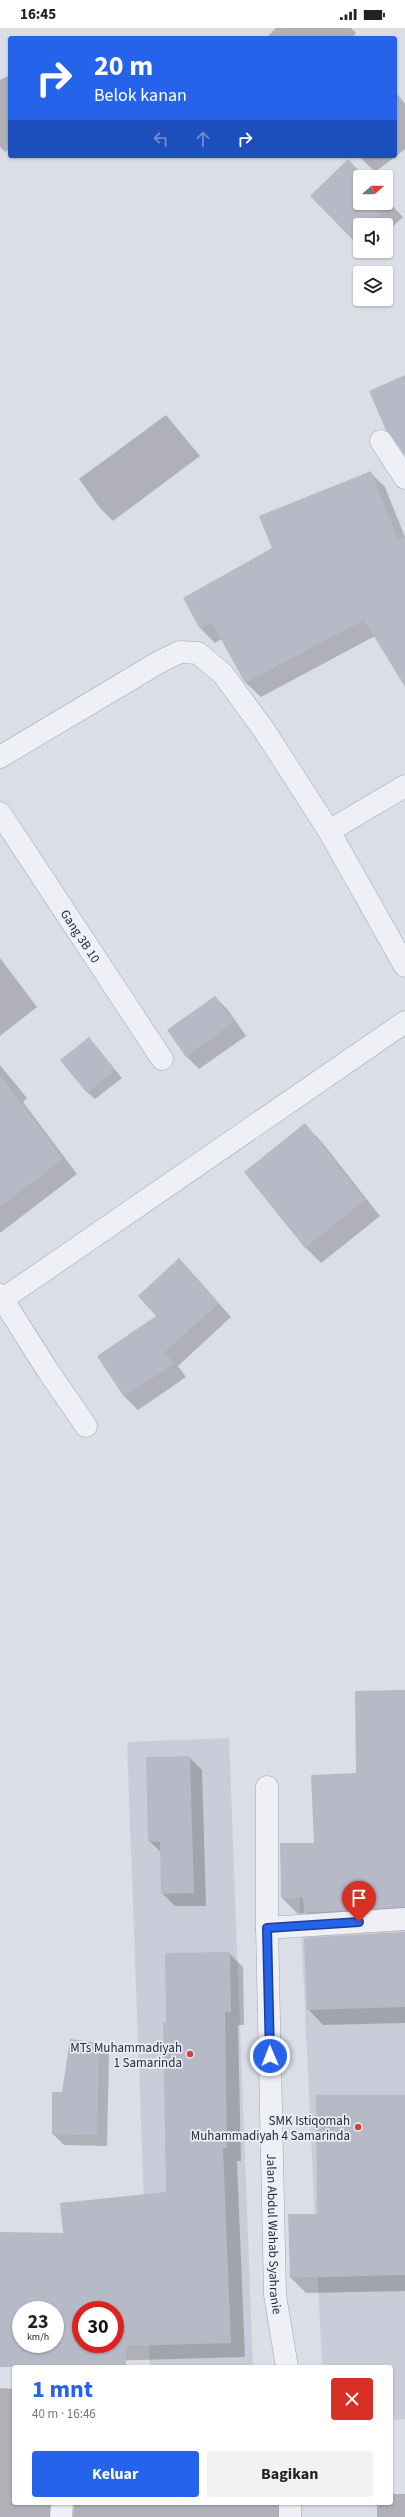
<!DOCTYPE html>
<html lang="id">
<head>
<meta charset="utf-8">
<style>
	body { margin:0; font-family:"Source Sans 3",sans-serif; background:#f2f2f2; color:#222; height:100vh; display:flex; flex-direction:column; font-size:15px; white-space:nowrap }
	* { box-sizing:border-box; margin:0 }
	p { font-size:13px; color:#767676 }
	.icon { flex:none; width:22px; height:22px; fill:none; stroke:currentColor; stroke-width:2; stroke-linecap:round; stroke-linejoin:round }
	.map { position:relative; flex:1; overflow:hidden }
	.panel { position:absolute; left:12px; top:2337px; width:381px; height:140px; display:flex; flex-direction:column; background:#fff; border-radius:4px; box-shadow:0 1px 3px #0004 }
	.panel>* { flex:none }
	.top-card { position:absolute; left:8px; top:8px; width:389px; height:122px; border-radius:4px; box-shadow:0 1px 3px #0004; background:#2563eb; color:#fff; overflow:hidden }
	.needle { width:26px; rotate:70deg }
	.controls { position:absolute; left:353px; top:142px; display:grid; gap:8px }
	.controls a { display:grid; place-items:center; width:40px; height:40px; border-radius:4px; background:#fff; box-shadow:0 1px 3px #0004; font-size:20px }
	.speed { position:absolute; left:12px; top:2273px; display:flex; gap:8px; font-size:20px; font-weight:700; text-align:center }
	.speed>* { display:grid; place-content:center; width:52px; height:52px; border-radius:50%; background:#fff; box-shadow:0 1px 3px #0004; line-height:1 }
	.speed small { font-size:10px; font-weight:400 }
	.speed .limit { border:6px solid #d22; background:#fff; color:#111 }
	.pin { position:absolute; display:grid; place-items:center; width:34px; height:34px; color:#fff; margin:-41px -17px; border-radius:50% 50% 50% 0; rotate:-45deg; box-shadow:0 0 4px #0007 }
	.pin .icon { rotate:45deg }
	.me { position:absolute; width:44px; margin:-22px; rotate:359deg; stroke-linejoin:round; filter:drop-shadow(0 0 3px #0008) }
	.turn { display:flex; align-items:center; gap:14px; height:84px; padding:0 20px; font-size:18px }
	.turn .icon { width:52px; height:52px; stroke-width:2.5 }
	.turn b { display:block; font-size:28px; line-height:34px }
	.lanes { display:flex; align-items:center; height:38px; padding:0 20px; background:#0003; justify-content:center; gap:20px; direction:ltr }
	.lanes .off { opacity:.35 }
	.round { display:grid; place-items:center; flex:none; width:42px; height:42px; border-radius:4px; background:#f2f2f2 }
	.overview { display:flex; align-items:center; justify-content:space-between; height:68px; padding:0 20px }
	h1 { font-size:24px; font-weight:700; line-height:30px; color:#2563eb }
	.cta { display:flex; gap:8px; margin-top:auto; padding:8px 20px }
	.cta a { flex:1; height:46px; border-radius:4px; background:#2563eb; color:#fff; font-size:16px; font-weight:700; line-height:46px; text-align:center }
	.cta a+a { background:#f2f2f2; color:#222 }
	.status { display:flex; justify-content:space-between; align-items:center; height:28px; padding:0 20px; background:#fff; direction:ltr }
	.status svg { height:11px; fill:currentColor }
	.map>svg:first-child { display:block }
	.built { fill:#cacdd9 }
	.shadow { fill:#0003; fill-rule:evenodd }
	.building { fill:#b6b9c6; fill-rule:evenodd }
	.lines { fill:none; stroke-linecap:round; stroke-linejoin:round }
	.minor-casing { stroke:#a2a4b1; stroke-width:23 }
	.minor { stroke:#eff0f5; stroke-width:22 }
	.route-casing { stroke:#184099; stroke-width:10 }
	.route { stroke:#2563eb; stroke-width:7 }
	.poi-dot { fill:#cf453e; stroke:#ebedf4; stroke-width:1.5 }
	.labels { text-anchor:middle; stroke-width:3.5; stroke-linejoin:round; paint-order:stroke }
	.street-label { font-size:13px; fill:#262a3d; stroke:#ebedf4 }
	.poi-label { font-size:13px; fill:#262a3d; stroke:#ebedf4; text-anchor:end }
</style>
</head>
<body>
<div class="status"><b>16:45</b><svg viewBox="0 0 49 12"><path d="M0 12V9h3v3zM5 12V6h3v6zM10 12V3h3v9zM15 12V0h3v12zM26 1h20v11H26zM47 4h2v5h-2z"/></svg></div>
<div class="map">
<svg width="405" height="2489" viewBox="0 0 405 2489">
	<rect width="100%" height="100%" fill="#dcdee7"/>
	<g class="built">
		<path d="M229 1710 253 2339H150L127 1714Z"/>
		<path d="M405 1853V2391L391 2392V2339H322L299 1858Z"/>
	</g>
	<g class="shadow">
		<path d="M276 0H351L356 5 352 10H266Z"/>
		<path d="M10 47V121L5 124 0 119V52Z"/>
		<path d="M395 63 405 76V121L375 144 359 128H395Z"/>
		<path d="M348 133 364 149H360V175H386V171L403 189 386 205V197H360V217L312 168Z"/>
		<path d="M166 387 200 428 113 493 100 480 79 451Z"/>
		<path d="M371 445 385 459 405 509V651L375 608 261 669 246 655 222 611 215 615 201 601 273 521Z"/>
		<path d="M0 930 37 979 0 1008Z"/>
		<path d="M215 969 228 982 246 1008 199 1041 186 1028Z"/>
		<path d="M89 1010 122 1050 95 1071 87 1064Z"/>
		<path d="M0 1037 27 1070 23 1074 77 1146 0 1205Z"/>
		<path d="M305 1097 321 1113 380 1188 321 1235 305 1219Z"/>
		<path d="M191 1244 231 1289 178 1338 186 1349 138 1382 125 1369 98 1328 158 1288Z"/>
		<path d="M405 1663V1895L320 1900 306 1885 298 1886 282 1870 281 1816H315Z"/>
		<path d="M189 1729 202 1742 206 1878H175L162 1865V1825L149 1813Z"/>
		<path d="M405 1905V1995L323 1997 308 1981Z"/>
		<path d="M229 1925 243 1939 244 1997H238L241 2133H237L245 2329 0 2336V2205L64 2206 167 2165V1996ZM21 2282H55V2316H21ZM81 2282H115V2316H81Z"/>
		<path d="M98 2016 109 2026 107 2118 64 2117 53 2106 63 2065Z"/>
		<path d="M405 2068V2263L306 2265 291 2250 318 2187Z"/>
		<path d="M0 2360 14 2361V2475H280L279 2489H73L74 2476 64 2481V2489H0Z"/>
		<path d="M391 2466H405V2489H377V2475H391Z"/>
	</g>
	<g class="building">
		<path d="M348 131 365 149H360V175H386V170L391 175 368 197H360V205L353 212 310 168Z"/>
		<path d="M405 347V427L386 402 369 363Z"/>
		<path d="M371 443 398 512 405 509V659L364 592 245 655 212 595 200 601 183 570 272 520 259 488Z"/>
		<path d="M215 968 234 994 186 1029 167 1002Z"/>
		<path d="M89 1009 115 1042 87 1065 60 1032Z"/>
		<path d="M0 1047 63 1131 0 1179Z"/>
		<path d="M305 1095 365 1172 305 1220 244 1144Z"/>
		<path d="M179 1230 219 1275 165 1324 174 1336 124 1369 97 1328 156 1288 138 1268Z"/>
		<path d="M405 1662V1879L304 1885 303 1870H281L280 1815H314L311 1747 356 1745 355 1663Z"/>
		<path d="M190 1728 194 1865 161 1866 160 1814 148 1813 146 1729Z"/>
		<path d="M405 1904V1979L307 1982 304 1910Z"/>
		<path d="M230 1924 231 1984H225L227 2120H223L231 2315 126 2318V2339H0V2204L63 2205 60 2175 166 2164 163 1994 166 1995 165 1925ZM21 2282H55V2316H21ZM81 2282H115V2316H81Z"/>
		<path d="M70 2011 99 2015 97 2107 52 2106V2064H62Z"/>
		<path d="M316 2067H405V2247L290 2250 288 2186H317Z"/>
	</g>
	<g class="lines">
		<g class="minor-casing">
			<g id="minor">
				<path d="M381 413 405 450"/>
				<path d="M0 729 161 633 180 624 198 625 223 646 264 702 329 803 405 758"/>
				<path id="s1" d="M0 785 162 1031"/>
				<path d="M329 803 405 938"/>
				<path d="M0 1267 48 1343 86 1398"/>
				<path d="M3 1271 405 994"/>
				<path id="s2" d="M267 1759V1900L275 2267 287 2339"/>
				<path d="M267 1900 405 1891"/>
				<path d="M61 2489 62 2475"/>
				<path d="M290 2489V2475"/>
			</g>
		</g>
		<use href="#minor" class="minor"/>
	</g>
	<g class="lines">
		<g class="route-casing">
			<path id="route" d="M270 2028 267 1900 359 1894"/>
		</g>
		<use href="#route" class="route"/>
	</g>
	<g class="poi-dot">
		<circle cx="190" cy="2026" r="4"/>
		<circle cx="358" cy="2099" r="4"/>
	</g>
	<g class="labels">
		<g class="street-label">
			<text dy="5" stroke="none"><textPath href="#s1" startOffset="147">Gang 3B 10</textPath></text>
			<text dy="5" stroke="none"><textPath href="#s2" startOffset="447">Jalan Abdul Wahab Syahranie</textPath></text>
		</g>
		<g class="poi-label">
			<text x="182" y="2024">MTs Muhammadiyah<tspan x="182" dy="15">1 Samarinda</tspan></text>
			<text x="350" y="2097">SMK Istiqomah<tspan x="350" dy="15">Muhammadiyah 4 Samarinda</tspan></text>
		</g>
	</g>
</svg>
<div class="controls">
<a><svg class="needle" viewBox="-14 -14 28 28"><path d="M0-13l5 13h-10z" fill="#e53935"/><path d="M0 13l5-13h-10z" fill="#767676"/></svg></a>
<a><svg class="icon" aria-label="sound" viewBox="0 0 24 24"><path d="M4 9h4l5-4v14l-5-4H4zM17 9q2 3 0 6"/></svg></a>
<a><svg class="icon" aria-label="layers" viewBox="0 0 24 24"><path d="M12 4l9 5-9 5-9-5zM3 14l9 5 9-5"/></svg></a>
</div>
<div class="speed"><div>23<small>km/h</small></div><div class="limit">30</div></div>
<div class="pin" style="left:359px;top:1894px;background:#d93025"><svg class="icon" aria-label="arrive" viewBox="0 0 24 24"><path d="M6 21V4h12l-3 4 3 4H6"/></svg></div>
<svg class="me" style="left:270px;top:2028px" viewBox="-20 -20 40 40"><circle r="17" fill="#2563eb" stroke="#fff" stroke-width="3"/><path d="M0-11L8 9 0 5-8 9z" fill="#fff"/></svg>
<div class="top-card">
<div class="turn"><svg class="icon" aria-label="right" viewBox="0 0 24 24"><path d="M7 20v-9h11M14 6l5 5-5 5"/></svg><div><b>20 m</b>Belok kanan</div></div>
<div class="lanes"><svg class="icon off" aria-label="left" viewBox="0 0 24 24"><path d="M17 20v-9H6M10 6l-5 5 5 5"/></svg><svg class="icon off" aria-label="ahead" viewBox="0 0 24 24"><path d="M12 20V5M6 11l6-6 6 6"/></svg><svg class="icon" aria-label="right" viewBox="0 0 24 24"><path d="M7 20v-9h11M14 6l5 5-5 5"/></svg></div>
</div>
<section class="panel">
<div class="overview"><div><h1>1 mnt</h1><p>40 m · 16:46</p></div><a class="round" style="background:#d93025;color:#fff"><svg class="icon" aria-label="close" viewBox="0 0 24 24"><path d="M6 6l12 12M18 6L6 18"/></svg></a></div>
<div class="cta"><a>Keluar</a><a>Bagikan</a></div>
</section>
</div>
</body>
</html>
